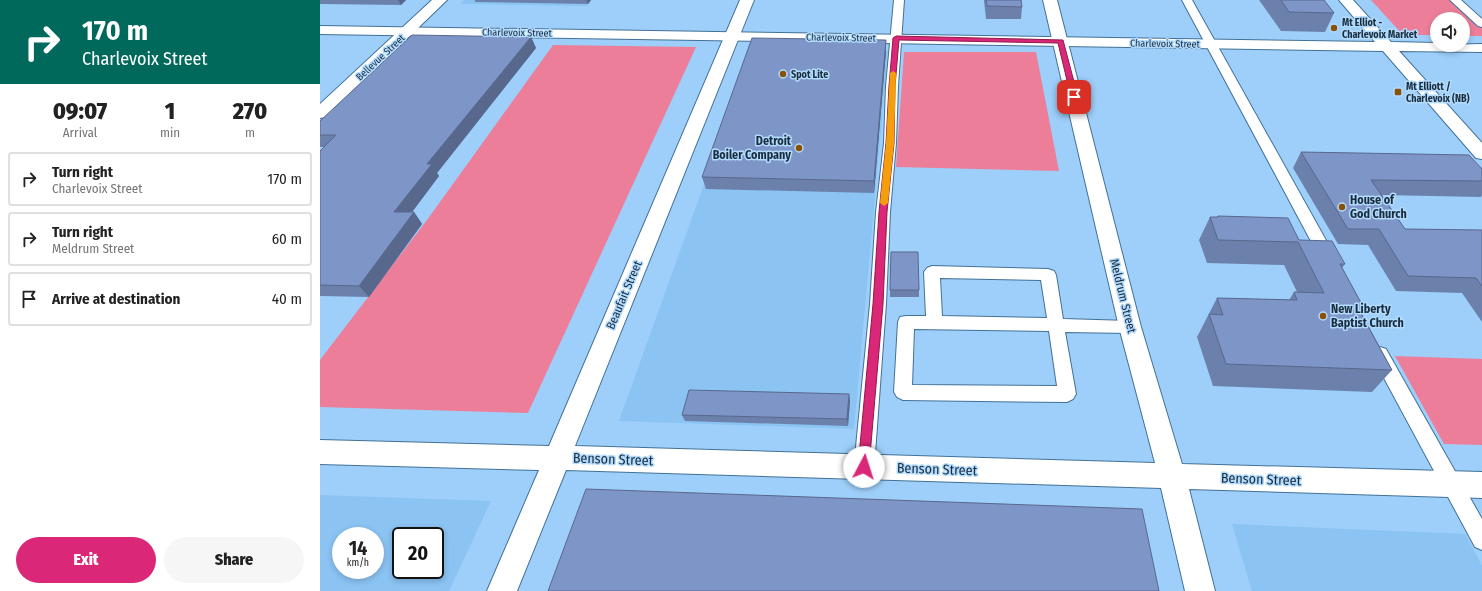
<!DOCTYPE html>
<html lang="en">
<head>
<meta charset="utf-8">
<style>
	body { margin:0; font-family:"Fira Sans Condensed",sans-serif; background:#f6f6f6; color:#222; height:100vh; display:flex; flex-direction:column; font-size:15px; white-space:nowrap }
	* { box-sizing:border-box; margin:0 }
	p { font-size:13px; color:#767676 }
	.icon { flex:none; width:22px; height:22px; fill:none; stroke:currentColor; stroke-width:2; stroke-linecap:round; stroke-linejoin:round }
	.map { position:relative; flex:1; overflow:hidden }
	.side { display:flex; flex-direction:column; background:#fff; width:320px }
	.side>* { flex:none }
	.guide { background:#00695c; color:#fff; overflow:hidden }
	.controls { position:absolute; left:1110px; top:12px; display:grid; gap:8px }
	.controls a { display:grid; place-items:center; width:40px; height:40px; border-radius:50%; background:#fff; box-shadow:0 2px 6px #0003; font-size:20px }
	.speed { position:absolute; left:12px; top:527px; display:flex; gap:8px; font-size:20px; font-weight:700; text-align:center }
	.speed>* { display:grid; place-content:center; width:52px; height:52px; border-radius:50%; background:#fff; box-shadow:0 2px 6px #0003; line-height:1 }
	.speed small { font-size:10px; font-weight:400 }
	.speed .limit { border:2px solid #111; border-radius:6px; background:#fff; color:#111 }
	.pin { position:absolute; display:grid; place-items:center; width:34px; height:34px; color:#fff; margin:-17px; border-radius:8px; box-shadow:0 2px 6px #0006 }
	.me { position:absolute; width:44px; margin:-22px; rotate:5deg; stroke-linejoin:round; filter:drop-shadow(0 0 3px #0008) }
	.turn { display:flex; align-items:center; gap:14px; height:84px; padding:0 16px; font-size:18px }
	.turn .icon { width:52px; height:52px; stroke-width:2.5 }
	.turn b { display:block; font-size:28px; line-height:34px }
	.eta { display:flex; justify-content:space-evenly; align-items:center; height:68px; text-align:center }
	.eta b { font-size:24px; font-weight:800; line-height:28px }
	.action { display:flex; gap:8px; margin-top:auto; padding:8px 16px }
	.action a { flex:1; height:46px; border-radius:24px; background:#db2777; color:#fff; font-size:16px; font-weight:800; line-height:46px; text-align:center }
	.action a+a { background:#f6f6f6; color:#222 }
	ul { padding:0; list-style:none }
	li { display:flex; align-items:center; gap:12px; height:54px; margin:0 8px 6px; padding:0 8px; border:2px solid #e0e0e0; border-radius:4px }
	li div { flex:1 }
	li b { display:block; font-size:15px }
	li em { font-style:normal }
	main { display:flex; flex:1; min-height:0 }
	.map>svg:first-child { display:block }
	.built { fill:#8bc3f3; fill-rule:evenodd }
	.green { fill:#ec7e99 }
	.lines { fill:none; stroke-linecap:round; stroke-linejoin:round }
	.lane-casing { stroke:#427198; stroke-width:2 }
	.street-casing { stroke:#427198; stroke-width:2 }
	.secondary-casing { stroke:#427198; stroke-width:2 }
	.lane { fill:#fff; fill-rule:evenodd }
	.street { fill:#fff; fill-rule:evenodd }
	.secondary { fill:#fff; fill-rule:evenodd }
	.wall { fill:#6c80ac }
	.shaded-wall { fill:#58688c }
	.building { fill:#7e95c8; stroke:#58688c }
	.route { fill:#db2777; stroke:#8e194d }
	.slow { fill:#f59e0b }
	.poi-dot { fill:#895103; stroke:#b3dbfe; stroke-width:1.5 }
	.labels { text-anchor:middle; stroke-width:3; stroke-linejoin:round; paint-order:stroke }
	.far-poi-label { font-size:10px; font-weight:bold; fill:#192d3e; stroke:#b3dbfe; text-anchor:start }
	.far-street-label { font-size:10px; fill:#192d3e; stroke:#b3dbfe }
	.poi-label { font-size:12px; font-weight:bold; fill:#192d3e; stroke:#b3dbfe; text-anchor:start }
	.street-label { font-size:12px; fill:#192d3e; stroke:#b3dbfe }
	.near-street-label { font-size:14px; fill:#192d3e; stroke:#b3dbfe }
</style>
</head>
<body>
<main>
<section class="side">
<div class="guide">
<div class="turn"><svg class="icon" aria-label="right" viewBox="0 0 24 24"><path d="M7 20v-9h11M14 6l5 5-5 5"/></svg><div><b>170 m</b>Charlevoix Street</div></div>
</div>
<div class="eta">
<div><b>09:07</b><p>Arrival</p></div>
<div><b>1</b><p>min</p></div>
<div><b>270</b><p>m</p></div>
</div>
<ul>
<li><svg class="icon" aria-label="right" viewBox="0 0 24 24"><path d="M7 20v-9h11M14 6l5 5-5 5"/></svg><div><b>Turn right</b><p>Charlevoix Street</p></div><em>170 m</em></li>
<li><svg class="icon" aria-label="right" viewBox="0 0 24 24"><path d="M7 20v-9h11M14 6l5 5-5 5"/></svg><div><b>Turn right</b><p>Meldrum Street</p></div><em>60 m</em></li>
<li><svg class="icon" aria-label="arrive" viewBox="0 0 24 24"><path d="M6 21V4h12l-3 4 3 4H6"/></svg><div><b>Arrive at destination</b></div><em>40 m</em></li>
</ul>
<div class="action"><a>Exit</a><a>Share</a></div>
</section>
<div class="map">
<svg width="1162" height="591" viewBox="0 0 1162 591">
	<rect width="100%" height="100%" fill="#9dcffa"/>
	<g class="built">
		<path d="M144 0H271L267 6 140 4Z"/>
		<path d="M433 48 568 51 534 429 299 421Z"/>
		<path d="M0 495 171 501 129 591H0ZM21 536H55V570H21ZM81 536H115V570H81Z"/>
		<path d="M912 524 1145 534 1162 566V591H932Z"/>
	</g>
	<g class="green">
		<path d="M1051 0H1131L1162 28V36H1143V19H1117V35H1083Z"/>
		<path d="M233 45 376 47 208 413 0 407V360L107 220Z"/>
		<path d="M584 52H716L739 171 576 167Z"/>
		<path d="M1075 356 1162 359V445L1124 444Z"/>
	</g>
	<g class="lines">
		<g class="lane-casing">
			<g id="lane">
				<path d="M574 0H584L578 86 576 143 570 212 566 304 554 467 551 473 544 476 537 473 534 467 550 304 556 212 564 143 566 86Z"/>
				<path d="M862 0H872L1017 260 1014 264 1009 265 1004 264 1001 260Z"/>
				<path d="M1130 0H1141L1162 19V27L1158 26Z"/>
				<path d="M612 266 728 269 734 271 736 275 743 319 810 321 816 322 818 327 816 332 810 333 745 332 756 394 753 399 747 402 583 400 577 397 574 392 578 322 580 317 586 316H606L604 272 607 268ZM620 278 721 280 727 318 622 316ZM594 329 729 331 737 386 592 385Z"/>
				<path d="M1060 347 1066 349 1162 519V550L1155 547 1051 354 1054 349Z"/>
			</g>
		</g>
		<g class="street-casing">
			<g id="street">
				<path d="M112 0H127L6 117 0 118V104Z"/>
				<path d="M420 0H434L255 446 835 463 799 327 723 0H737L821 327 862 464 1162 472V498L869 489 895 591H865L841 488 246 470 197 591H167L219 470 0 464V440L229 446Z"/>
			</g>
		</g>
		<g class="secondary-casing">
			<path id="secondary" d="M1019 0H1033L1071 42 1117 43V45L1162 44V52L1079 51 1162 143V159L1156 158 1063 51 0 34V26L1055 42Z"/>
		</g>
		<use href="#lane" class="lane"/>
		<use href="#street" class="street"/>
		<use href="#secondary" class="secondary"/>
	</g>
	<g class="wall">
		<path d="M0 0H86L81 5 0 4Z"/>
		<path d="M155 0H271L268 4 155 2Z"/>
		<path d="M664 0H701L702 7 701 19H666Z"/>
		<path d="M939 0H1004L1014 13 1005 32 961 31Z"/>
		<path d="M211 37 216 48 117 173 119 176 92 212H94L102 224 49 297 0 296V151L4 147H0V121Z"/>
		<path d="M566 51 554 193 386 189 382 177Z"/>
		<path d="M981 152 1162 169V195L1161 197 1062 195 1085 229 1162 230V322L1142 293 1076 291 1048 245 1018 244 973 168Z"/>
		<path d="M898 216 979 240 1025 264 1022 268 1045 310 1042 314 1072 370 1052 392 893 386 877 337 897 298 969 300 974 292H977L964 265 887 263 879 240 890 217H897Z"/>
		<rect x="570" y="290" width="29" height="7"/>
		<path d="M530 400 528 426 365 421 362 415Z"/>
	</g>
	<g class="shaded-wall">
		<path d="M78 0H86L81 5Z"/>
		<path d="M266 0H271L268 4Z"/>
		<path d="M211 37 216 48 117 173 119 176 83 224 74 212 107 164Z"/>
		<path d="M566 40V51L554 193V181Z"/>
		<path d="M94 212 102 224 49 297 39 286Z"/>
		<path d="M529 394 530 400 528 426 527 419Z"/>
	</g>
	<g class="building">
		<path d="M666 0H701L702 7 667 6Z"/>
		<path d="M961 0H1004L1014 13 969 12Z"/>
		<path d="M92 35 211 37 107 164H112L74 212H94L39 286 0 285V151L16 135H0V121Z"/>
		<path d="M432 38 566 40 554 181 382 177Z"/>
		<path d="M981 152 1149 155 1162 169V181L1051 180 1085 229 1162 230V286L1156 278 1088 276 1059 229H1028Z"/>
		<path d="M898 216 968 218 979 240 1012 241 1025 264H1020L1045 310H1039L1072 370 906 364 889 314 903 315 897 298 977 300 974 292 1004 293 978 242 898 240 890 217H898Z"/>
		<path d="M571 252H598L599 290H570Z"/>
		<path d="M369 390 529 394 527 419 362 415Z"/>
		<path d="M266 489 822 509 839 591H228Z"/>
	</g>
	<path class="route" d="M576 36 743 40 758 97 754 99 751 97 738 43 579 40 575 86 574 143 567 212 563 304 549 467 548 470 544 472 540 470 538 467 553 304 559 212 566 143 569 86 573 38Z"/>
	<path class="slow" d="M573 71 576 73 574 143 568 203 564 206 560 203 566 143 570 73Z"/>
	<g class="poi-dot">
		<circle cx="1014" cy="28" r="4"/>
		<circle cx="463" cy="74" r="4"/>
		<rect x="1074" y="88" width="8" height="8" rx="2"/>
		<circle cx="479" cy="148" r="4"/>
		<circle cx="1022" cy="207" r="4"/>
		<circle cx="1003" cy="316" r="4"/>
	</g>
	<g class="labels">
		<g class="far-poi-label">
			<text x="1022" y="26">Mt Elliot -<tspan x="1022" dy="12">Charlevoix Market</tspan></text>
			<text x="471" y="78">Spot Lite</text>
			<text x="1086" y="90">Mt Elliott /<tspan x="1086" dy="12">Charlevoix (NB)</tspan></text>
		</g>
		<g class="far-street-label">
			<text transform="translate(197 32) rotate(1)" y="4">Charlevoix Street</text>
			<text transform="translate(521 37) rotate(1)" y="4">Charlevoix Street</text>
			<text transform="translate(845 43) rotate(1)" y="4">Charlevoix Street</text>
			<text transform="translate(60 57) rotate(-43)" y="4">Bellevue Street</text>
		</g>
		<g class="poi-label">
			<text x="471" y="145" text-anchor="end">Detroit<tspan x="471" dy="14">Boiler Company</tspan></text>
			<text x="1030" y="204">House of<tspan x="1030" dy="14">God Church</tspan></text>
			<text x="1011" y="313">New Liberty<tspan x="1011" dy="14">Baptist Church</tspan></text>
		</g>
		<g class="street-label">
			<text transform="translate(304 295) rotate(-67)" y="4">Beaufait Street</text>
			<text transform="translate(803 296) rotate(76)" y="4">Meldrum Street</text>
		</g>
		<g class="near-street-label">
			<text transform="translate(293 459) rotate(2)" y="5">Benson Street</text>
			<text transform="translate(617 469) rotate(2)" y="5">Benson Street</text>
			<text transform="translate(941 479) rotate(2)" y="5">Benson Street</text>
		</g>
	</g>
</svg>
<div class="controls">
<a><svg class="icon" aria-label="sound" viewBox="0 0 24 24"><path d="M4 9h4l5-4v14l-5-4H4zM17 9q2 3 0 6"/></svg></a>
</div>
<div class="speed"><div>14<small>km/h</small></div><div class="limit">20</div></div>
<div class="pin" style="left:754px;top:97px;background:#d93025"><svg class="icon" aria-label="arrive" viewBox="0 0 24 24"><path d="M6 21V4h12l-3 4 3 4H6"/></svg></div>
<svg class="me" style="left:544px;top:467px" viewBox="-20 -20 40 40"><circle r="19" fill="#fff"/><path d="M0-13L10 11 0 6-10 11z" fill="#db2777"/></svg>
</div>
</main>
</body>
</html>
